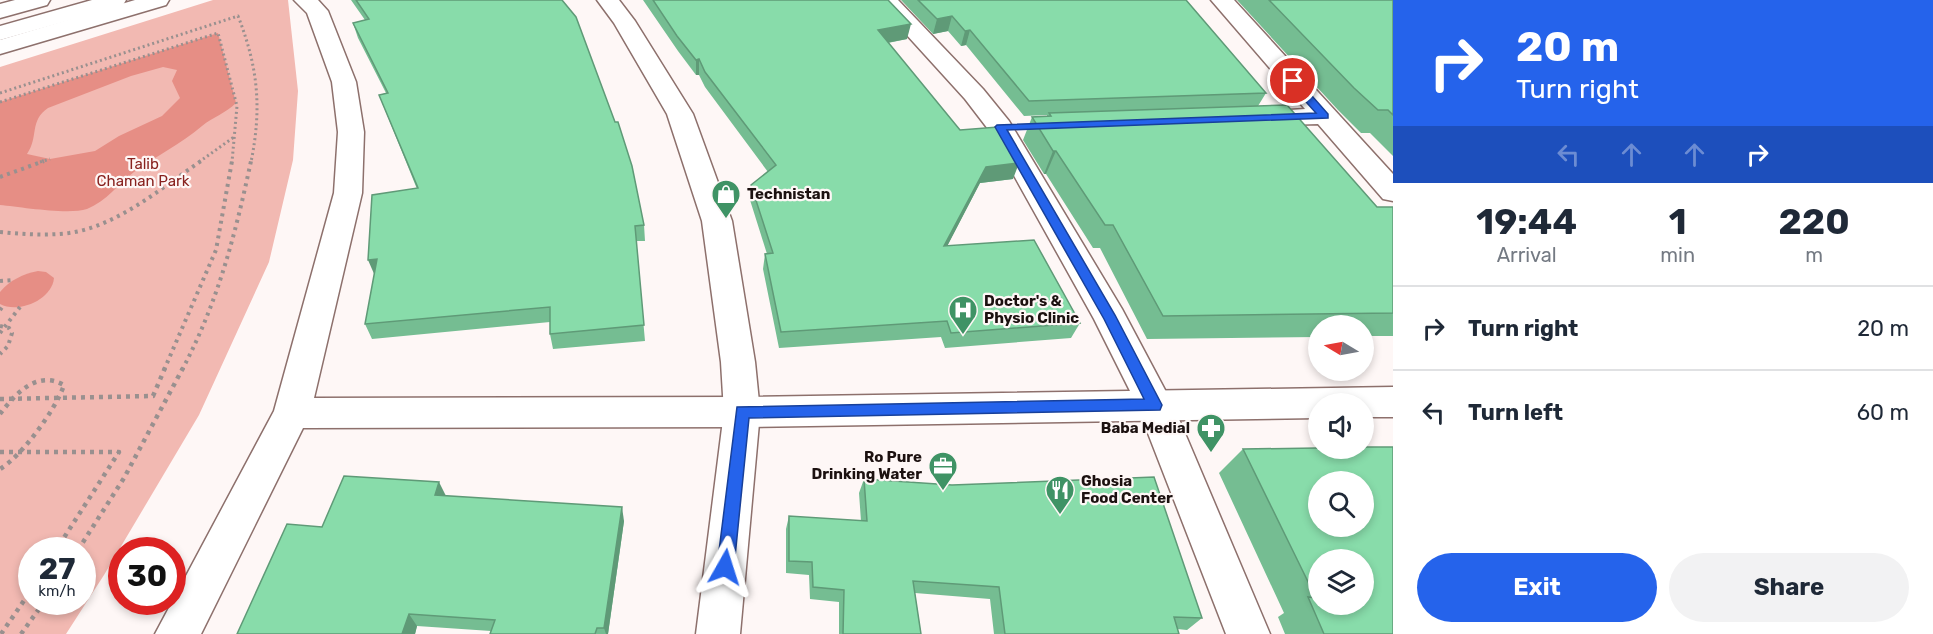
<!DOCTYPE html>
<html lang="en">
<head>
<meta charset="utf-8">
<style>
	body { margin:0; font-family:Rubik,sans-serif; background:#f2f2f3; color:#1f2937; height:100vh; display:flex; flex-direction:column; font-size:22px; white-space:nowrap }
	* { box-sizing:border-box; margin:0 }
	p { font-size:20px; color:#747a83 }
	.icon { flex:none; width:33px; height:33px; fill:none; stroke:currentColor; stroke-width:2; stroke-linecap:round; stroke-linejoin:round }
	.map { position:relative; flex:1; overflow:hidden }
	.side { display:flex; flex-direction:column; background:#fff; width:540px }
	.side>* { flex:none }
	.top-card { background:#2563eb; color:#fff; overflow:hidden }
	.needle { width:39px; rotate:280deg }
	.tools { position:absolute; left:1308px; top:315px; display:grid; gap:12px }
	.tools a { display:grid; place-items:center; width:66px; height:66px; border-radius:50%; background:#fff; box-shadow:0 3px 9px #0003; font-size:30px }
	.speed { position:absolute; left:18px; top:537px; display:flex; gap:12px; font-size:30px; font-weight:700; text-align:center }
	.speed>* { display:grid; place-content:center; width:78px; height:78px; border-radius:50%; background:#fff; box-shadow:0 3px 9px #0003; line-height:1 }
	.speed small { font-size:15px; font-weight:400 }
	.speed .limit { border:9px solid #d22; background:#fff; color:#111 }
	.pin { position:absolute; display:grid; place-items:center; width:51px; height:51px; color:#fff; margin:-26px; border:3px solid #fff; border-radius:50%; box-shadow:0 2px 6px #0007 }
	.me { position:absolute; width:66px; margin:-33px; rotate:6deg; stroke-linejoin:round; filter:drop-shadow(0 0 4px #0008) }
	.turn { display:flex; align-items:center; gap:21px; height:126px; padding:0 24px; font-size:27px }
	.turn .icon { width:78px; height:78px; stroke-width:2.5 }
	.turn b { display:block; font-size:42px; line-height:51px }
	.lanes { display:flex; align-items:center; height:57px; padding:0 24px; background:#0003; justify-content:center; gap:30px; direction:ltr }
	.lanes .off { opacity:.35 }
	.eta { display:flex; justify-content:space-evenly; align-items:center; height:102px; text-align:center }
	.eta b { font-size:36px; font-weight:700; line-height:42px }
	.primary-button { display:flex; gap:12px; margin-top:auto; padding:12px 24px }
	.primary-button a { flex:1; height:69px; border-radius:36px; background:#2563eb; color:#fff; font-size:24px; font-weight:700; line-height:69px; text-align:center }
	.primary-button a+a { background:#f2f2f3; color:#1f2937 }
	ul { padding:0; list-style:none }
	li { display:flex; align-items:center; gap:18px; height:84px; padding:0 24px; border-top:2px solid #e0e1e3 }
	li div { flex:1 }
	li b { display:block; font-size:22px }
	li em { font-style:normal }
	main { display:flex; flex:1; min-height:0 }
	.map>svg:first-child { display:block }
	.green { fill:#f2b9b2; fill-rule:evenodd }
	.water { fill:#e68e85; fill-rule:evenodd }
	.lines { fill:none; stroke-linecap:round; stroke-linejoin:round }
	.street-casing { stroke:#8d706c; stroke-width:3 }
	.secondary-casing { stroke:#8d706c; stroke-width:3 }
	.path-far2 { stroke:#99908f; stroke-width:3; stroke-dasharray:2 3; stroke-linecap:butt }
	.path-far1 { stroke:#99908f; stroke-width:4; stroke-dasharray:3 4.5; stroke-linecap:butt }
	.path { stroke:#99908f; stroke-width:4.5; stroke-dasharray:4 5; stroke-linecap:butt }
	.street { fill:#fff; fill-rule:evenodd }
	.secondary { fill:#fff; fill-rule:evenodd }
	.wall { fill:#75bd92 }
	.shaded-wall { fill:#5f9a77 }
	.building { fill:#88dcaa; stroke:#5f9a77; stroke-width:1.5; fill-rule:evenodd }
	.route { fill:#2563eb; stroke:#184099; stroke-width:1.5 }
	.labels { text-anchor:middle; stroke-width:4.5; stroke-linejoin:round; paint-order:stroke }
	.park-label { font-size:15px; fill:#88221f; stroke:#fef7f6 }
	.poi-label { font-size:15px; font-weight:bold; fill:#1c1110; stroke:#fef7f6; text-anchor:start }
</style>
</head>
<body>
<main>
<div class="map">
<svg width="1393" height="634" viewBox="0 0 1393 634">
	<rect width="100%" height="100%" fill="#fef7f6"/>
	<path class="green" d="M213 0H288L298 91 293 160 269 262 199 415 104 575 66 634H0V67ZM32 550H82V602H32Z"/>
	<g class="water">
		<path d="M218 33 236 103C226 113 213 117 202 126 181 144 156 156 134 172 118 184 107 201 87 209 68 215 21 207 0 205V102ZM163 67 177 70 172 81 180 98 162 116 119 136 95 151 50 159 27 154C39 137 29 121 48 108L131 76Z"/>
		<path d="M38 271 46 272 54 278C52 300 18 314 0 304V292C10 280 23 274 38 271Z"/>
	</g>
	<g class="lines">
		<g class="street-casing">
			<g id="street">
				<path d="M15 0H50L47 5 0 18V4Z"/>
				<path d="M135 0H169L166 5 0 54V40Z"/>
				<path d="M597 0H619L635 21 693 114 732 221 755 362 760 412 740 634H696L724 412 721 362 702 221 667 114 614 23Z"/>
				<path d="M875 0H898L983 89 1009 121 1122 309 1173 405 1270 634H1226L1137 405 1094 319 988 129 965 99Z"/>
				<path d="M1211 0H1234L1393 174V201L1383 199 1318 124 1254 126 1245 123 1241 118 1245 113 1305 109Z"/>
			</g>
		</g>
		<g class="secondary-casing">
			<g id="secondary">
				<path d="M92 0H126L123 5 0 40V26Z"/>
				<path d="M294 0H318L328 11 356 82 364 132 362 193 314 398 742 397 1393 387V417H1364V404H1318V418L742 427 303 428 201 634H155L274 411 334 193 338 132 332 82 307 13Z"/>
			</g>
		</g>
		<g class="path-far2">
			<path d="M0 93 238 16C258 67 262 108 251 162"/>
			<path d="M0 102 218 33 237 106 232 162"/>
			<path d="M40 162 50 159"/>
			<path d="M199 162 234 137"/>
		</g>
		<g class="path-far1">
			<path d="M0 177 44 161"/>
			<path d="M0 232C23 234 45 236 69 233 118 226 161 188 201 161"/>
			<path d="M0 281 13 280"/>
			<path d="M0 310 3 306"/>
			<path d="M0 326 9 328 12 333 8 346 0 354"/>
			<path d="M0 333 20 307"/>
			<path d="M164 370 216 250 232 161"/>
			<path d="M182 370C218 302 235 236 251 161"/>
		</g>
		<g class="path">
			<path d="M0 399 153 396 165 368"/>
			<path d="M0 414C16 393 37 370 64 385 56 409 22 456 0 469"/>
			<path d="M0 452H119L56 550"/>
			<path d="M78 550 124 478 183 368"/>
			<path d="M1 634 32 589"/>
			<path d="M21 634 44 602"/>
		</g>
		<use href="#street" class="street"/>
		<use href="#secondary" class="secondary"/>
	</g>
	<g class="wall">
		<path d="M351 0H562L644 225 645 241H636L645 341 553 349 550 334V322L372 339 365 324 417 189 379 95 386 93 358 38 353 23 365 20Z"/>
		<path d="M643 0H888L907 39 888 43 960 130 1013 179 980 183 947 246 1080 323 1071 338 945 348 941 337 779 348 763 269 765 254H767L750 200 751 185 768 172 705 87 699 75H696L678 51Z"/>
		<path d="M901 0H1186L1266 93 1258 106 1377 207H1393V336H1364V326H1318V337L1147 339 1100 248H1093L1046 174H1044L1023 140 1032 117 1047 116V115L1024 116 966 45 961 46 948 31 933 34Z"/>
		<path d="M1237 0H1393V156L1370 133H1361L1338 110Z"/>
		<path d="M1243 449 1393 634H1285L1278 617 1284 613 1219 473Z"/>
		<path d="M864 479 1202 618 1187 630 1177 629 1179 634H994L990 599 915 593 921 634H839V602L810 599 809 575 786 573V529L789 516 861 521 859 493Z"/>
		<path d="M446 496 624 521 608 634H490L491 631 417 626 415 634H237L322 527Z"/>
	</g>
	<g class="shaded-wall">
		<path d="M952 16 948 31 933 34 937 19Z"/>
		<path d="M911 24 907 39 875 45 878 30Z"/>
		<path d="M970 30 966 45 961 46 965 31Z"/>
		<path d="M699 59V75H696V60Z"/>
		<path d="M1053 151H1056L1046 174H1044Z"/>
		<path d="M1019 163 1013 179 980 183 939 262 944 246 986 167Z"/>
		<path d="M377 259 375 276 368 260Z"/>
		<path d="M439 482 446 496 435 495Z"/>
		<path d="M622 507 624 521 608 634H606L604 628Z"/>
		<path d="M409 614 417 626 415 634H402Z"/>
	</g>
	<g class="building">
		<path d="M356 0H562L576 17 615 122H618L632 166 644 225 635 226 644 325 550 334V307L365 324 377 259 368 260 372 195 418 188 379 95 388 93 353 23 369 19Z"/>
		<path d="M653 0H888L911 24 878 30 960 130 998 127 1019 163 986 167 944 246 1034 240 1080 323 951 333 947 321 781 332 765 254 773 253 751 185 776 165 705 72 699 59 696 60 677 36Z"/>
		<path d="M918 0H1186L1266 93 1029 101 970 30 965 31 952 16 937 19Z"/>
		<path d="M1269 0H1393V115L1388 110H1378L1354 88Z"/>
		<path d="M1287 105 1377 207H1393V313L1163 316 1113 225H1105L1056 151H1053L1032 117 1051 116 1049 113Z"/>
		<path d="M1364 447H1393V634H1324L1308 597 1316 598 1243 449 1318 448H1364ZM1318 482H1364V526H1318ZM1318 560H1364V604H1318Z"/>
		<path d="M344 476 439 482 435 495 622 507 604 628H597L595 634H490L495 620 409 614 402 634H237L287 524 322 527Z"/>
		<path d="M1154 477 1202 618 1174 617 1179 634H1005L999 587 913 581 921 634H843L844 590 813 587 812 562 789 561V516L867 521 864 479 952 485Z"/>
	</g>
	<path class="route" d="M1289 79H1297L1328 114V118L1007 130 1115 315 1162 405 1160 410 749 418 734 567 731 573 725 576 719 573 717 567 737 407 1144 399 1104 319 995 127 997 125 1316 113 1289 83Z"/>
	<defs>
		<g id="shop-pin" transform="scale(1.5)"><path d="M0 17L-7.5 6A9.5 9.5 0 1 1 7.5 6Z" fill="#3f9365" stroke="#fef7f6"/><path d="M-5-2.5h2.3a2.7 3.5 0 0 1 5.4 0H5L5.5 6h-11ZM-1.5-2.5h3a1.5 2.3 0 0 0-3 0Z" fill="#fff"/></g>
		<g id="hospital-pin" transform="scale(1.5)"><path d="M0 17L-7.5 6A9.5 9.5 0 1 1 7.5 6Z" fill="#3f9365" stroke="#fef7f6"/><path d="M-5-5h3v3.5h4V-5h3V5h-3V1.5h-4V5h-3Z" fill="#fff"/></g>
		<g id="pharmacy-pin" transform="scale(1.5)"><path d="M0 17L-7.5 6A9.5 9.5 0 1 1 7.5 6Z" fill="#3f9365" stroke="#fef7f6"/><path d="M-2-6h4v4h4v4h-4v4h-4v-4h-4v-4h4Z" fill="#fff"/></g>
		<g id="office-pin" transform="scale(1.5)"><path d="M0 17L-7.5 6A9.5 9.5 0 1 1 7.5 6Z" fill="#3f9365" stroke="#fef7f6"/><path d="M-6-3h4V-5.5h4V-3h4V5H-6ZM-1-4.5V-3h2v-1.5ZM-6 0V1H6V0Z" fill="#fff"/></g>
		<g id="restaurant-pin" transform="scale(1.5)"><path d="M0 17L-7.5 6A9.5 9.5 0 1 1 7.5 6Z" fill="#3f9365" stroke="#fef7f6"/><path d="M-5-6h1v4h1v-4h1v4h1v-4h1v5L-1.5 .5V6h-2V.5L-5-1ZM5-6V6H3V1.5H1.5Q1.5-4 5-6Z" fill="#fff"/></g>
	</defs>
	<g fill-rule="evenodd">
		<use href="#shop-pin" x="726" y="194"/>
		<use href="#hospital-pin" x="963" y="310"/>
		<use href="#pharmacy-pin" x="1211" y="428"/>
		<use href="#office-pin" x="943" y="466"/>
		<use href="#restaurant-pin" x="1060" y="490"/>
	</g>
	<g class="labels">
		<g class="park-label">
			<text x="143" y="169">Talib<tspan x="143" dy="17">Chaman Park</tspan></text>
		</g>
		<g class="poi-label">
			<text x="747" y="199">Technistan</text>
			<text x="984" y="306">Doctor's &amp;<tspan x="984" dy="17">Physio Clinic</tspan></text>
			<text x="1190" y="433" text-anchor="end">Baba Medial</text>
			<text x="922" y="462" text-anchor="end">Ro Pure<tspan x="922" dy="17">Drinking Water</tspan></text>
			<text x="1081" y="486">Ghosia<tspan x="1081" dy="17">Food Center</tspan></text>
		</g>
	</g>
</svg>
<div class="tools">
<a><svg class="needle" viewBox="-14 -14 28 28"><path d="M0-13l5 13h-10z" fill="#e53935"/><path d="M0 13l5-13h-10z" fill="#747a83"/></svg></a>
<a><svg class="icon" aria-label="sound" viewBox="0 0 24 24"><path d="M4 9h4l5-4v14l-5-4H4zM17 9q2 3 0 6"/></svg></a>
<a><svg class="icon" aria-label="search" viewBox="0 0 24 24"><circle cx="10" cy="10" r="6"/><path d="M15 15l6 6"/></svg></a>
<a><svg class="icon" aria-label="layers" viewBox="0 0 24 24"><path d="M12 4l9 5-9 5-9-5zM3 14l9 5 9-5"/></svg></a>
</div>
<div class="speed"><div>27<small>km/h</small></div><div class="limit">30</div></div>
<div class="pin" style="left:1293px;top:81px;background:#d93025"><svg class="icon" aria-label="arrive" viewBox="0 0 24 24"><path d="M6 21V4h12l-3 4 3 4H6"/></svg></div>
<svg class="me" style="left:725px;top:567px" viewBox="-20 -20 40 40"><path d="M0-17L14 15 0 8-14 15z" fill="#2563eb" stroke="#fff" stroke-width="4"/></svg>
</div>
<section class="side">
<div class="top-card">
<div class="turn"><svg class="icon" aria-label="right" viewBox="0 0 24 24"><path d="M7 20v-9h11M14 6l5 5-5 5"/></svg><div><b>20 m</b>Turn right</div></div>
<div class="lanes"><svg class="icon off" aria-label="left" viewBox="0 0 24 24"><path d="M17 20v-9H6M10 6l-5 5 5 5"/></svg><svg class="icon off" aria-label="ahead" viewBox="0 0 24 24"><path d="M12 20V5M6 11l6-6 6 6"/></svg><svg class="icon off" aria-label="ahead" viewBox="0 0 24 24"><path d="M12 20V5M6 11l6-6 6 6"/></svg><svg class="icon" aria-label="right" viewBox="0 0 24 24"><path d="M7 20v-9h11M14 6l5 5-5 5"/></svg></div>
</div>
<div class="eta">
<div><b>19:44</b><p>Arrival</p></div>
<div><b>1</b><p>min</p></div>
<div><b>220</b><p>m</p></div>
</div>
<ul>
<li><svg class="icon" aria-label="right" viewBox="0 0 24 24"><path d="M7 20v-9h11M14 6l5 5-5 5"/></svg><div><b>Turn right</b></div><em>20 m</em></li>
<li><svg class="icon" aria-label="left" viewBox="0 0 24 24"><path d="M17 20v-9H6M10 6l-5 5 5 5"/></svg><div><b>Turn left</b></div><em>60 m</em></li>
</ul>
<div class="primary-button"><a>Exit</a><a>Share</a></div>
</section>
</main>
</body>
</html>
